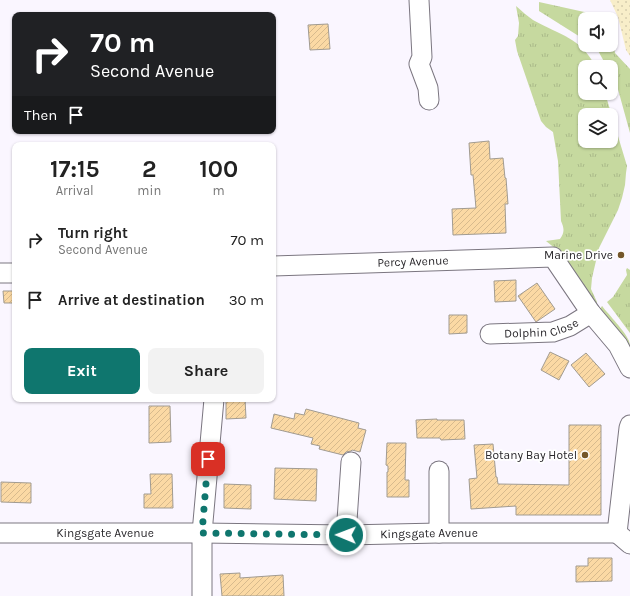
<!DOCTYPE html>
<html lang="en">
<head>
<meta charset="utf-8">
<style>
	body { margin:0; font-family:Karla,sans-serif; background:#f2f2f2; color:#222; height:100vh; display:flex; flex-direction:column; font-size:15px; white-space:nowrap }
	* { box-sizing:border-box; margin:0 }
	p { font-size:13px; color:#767676 }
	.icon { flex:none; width:22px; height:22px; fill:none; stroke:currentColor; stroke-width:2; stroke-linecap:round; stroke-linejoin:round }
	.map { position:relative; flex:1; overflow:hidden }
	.sheet { position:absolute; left:12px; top:142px; width:264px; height:260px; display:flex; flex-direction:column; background:#fff; border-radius:8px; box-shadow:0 1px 3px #0004 }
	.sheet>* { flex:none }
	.hud { position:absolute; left:12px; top:12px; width:264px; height:122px; border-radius:8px; box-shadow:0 1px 3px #0004; background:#202124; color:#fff; overflow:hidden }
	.buttons { position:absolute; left:578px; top:12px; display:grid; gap:8px }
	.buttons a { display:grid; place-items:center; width:40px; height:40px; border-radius:8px; background:#fff; box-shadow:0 1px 3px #0004; font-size:20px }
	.pin { position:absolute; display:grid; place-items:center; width:34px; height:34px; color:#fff; margin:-17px; border-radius:8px; box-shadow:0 2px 6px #0006 }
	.me { position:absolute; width:44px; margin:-22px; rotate:271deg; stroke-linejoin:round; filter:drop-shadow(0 0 3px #0008) }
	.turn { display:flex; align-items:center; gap:14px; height:84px; padding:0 12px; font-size:18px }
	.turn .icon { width:52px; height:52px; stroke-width:2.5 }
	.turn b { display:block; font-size:28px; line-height:34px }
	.then { display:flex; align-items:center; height:38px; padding:0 12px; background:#0003; gap:8px; font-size:15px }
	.eta { display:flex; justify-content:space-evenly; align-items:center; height:68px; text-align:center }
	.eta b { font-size:24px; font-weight:700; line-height:28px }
	.action { display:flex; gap:8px; margin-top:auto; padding:8px 12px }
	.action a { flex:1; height:46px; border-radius:8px; background:#0f766e; color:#fff; font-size:16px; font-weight:700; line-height:46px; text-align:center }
	.action a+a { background:#f2f2f2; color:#222 }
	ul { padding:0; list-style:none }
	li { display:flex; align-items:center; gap:12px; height:60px; padding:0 12px }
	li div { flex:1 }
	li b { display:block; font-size:15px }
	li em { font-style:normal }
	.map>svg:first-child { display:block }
	.grass { fill:url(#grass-tufts); fill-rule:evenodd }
	.sand { fill:url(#sand-dots) }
	.building { fill:url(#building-hatch); stroke:#a19b91 }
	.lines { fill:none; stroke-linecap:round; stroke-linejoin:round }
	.minor-casing { stroke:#7b7680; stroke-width:21 }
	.minor { stroke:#fff; stroke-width:19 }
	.route { stroke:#0f766e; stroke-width:7; stroke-dasharray:0 12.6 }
	.poi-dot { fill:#74562a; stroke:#fff; stroke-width:1.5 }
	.labels { text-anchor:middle; stroke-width:3.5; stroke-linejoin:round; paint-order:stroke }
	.poi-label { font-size:12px; fill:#29272b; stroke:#fff; text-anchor:end }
	.street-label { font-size:12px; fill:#29272b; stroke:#fff }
</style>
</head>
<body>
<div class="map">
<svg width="630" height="596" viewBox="0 0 630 596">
	<defs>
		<pattern id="grass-tufts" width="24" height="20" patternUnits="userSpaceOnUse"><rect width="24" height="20" fill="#c6d99f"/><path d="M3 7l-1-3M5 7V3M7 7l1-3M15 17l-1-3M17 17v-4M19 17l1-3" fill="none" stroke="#aaba89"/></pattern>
		<pattern id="sand-dots" width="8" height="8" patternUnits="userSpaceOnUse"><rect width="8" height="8" fill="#f8eec9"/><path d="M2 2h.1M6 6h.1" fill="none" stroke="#d5ccad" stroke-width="1.8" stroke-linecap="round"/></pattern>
		<pattern id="building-hatch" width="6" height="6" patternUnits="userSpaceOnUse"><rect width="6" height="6" fill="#fbd9a4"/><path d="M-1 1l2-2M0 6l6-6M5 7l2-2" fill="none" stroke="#d7ba8d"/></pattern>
	</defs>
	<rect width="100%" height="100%" fill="#faf6ff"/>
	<g class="grass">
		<path d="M539 2 607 17 608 19H585V40L539 11Z"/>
		<path d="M516 6C522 11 527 16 533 20 561 36 579 36 596 67H585V93H605L627 166 626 173 625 185 622 198 618 210 599 248 592 278 591 289 597 302 596 305 562 254 546 241 560 239C565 232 564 228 561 221L558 161 553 132 546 127 541 121 517 51 515 40 518 36 519 23ZM585 115H611V141H585Z"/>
		<path d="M611 34 615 53 630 69V133L616 82 611 73V67H607L596 47 593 45H611Z"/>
		<path d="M627 268 630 270V333L607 302 613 297 627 275 626 270Z"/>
		<path d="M602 306C609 315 625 331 629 341 630 344 630 348 630 351 621 334 613 323 600 309Z"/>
	</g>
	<path class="sand" d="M610 0H630V56L626 50 618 17Z"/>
	<g class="building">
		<path d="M328 24 330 49 310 50 308 25Z"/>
		<path d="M489 141 490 159 503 158 505 178H506L508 204H505L506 233 453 235 452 209 476 208 473 175H471L469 143Z"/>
		<path d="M516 280V301L495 302 494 281Z"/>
		<path d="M537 283 555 309 536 322 518 296Z"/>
		<path d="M3 291H15V303H4Z"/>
		<path d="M449 315H467V333L449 334Z"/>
		<path d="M550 352 569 361 559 380 541 370Z"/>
		<path d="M586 353 605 374 589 387 571 365Z"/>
		<path d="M226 399H245L246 418 226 419Z"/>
		<path d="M149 406H170L171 442 149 443Z"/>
		<path d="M306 409 359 423 358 428 366 430 360 452 352 450 351 451 346 452 343 455 319 449 320 446 311 444 313 438 271 428 274 414 294 419 295 413 304 415Z"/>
		<path d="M437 419V420H464L465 439 441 440 440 438H417L416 420Z"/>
		<path d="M569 425H601V515H516V506L471 509 469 479 477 478 474 445 493 444 496 477H497L498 484 569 485Z"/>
		<path d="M387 443H406L405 480H409V497H387V472H388V466L386 465Z"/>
		<path d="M275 468 317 469 316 501 274 499Z"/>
		<path d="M150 474H172L173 508H144V494H151Z"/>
		<path d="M1 482 31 483V503L1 502Z"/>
		<path d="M224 484 251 485V509L224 508Z"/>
		<path d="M588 558H612V581L576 582V566H588Z"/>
		<path d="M240 573V578L283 575 284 596H222L220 574Z"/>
	</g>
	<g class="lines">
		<g class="minor-casing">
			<g id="minor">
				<path d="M419 0 422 57 419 64 428 88 429 100"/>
				<path id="s1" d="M273 266 553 257 591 313 618 345 630 368"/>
				<path d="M0 273H15"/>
				<path id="s2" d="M490 334 553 332 570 326 591 313"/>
				<path id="s3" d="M0 533H202L346 535 439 533H617"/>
				<path d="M439 533V471"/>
				<path d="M617 533 629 428 630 425"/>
				<path d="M617 533 630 544"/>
				<path d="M346 535 351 462"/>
				<path d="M202 596V533L214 399"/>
			</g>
		</g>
		<use href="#minor" class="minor"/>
	</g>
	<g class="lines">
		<path class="route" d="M208 459 202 533 346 535"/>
	</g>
	<g class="poi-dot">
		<circle cx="621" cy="255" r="4"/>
		<circle cx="585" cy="455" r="4"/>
	</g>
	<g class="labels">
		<g class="poi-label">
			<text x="613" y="259">Marine Drive</text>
			<text x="577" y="459">Botany Bay Hotel</text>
		</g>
		<g class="street-label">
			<text dy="4" stroke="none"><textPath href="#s1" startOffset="140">Percy Avenue</textPath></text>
			<text dy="4" stroke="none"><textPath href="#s2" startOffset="52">Dolphin Close</textPath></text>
			<text dy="4" stroke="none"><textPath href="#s3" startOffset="105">Kingsgate Avenue</textPath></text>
			<text dy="4" stroke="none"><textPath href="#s3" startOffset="429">Kingsgate Avenue</textPath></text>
		</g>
	</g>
</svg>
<div class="buttons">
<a><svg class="icon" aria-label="sound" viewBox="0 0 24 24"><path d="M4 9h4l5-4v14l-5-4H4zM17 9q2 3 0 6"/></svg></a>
<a><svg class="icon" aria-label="search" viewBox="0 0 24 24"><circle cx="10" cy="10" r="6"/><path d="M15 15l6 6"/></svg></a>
<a><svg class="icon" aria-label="layers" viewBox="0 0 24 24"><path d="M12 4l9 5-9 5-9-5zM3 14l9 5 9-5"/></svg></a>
</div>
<div class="pin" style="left:208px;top:459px;background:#d93025"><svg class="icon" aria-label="arrive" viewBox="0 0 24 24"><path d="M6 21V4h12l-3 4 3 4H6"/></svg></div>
<svg class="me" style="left:346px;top:535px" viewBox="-20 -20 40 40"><circle r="17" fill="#0f766e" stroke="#fff" stroke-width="3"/><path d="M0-11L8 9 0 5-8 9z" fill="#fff"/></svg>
<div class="hud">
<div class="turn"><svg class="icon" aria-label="right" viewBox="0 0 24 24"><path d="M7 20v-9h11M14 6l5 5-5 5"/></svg><div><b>70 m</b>Second Avenue</div></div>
<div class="then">Then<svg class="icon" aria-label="arrive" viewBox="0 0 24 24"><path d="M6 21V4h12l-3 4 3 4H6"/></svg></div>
</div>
<section class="sheet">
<div class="eta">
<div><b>17:15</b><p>Arrival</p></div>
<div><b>2</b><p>min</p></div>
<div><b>100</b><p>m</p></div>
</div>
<ul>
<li><svg class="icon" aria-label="right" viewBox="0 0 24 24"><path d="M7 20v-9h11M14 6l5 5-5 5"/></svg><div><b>Turn right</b><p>Second Avenue</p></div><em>70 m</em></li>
<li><svg class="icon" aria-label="arrive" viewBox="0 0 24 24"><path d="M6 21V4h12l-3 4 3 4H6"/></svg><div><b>Arrive at destination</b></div><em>30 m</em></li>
</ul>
<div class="action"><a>Exit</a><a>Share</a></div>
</section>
</div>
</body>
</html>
